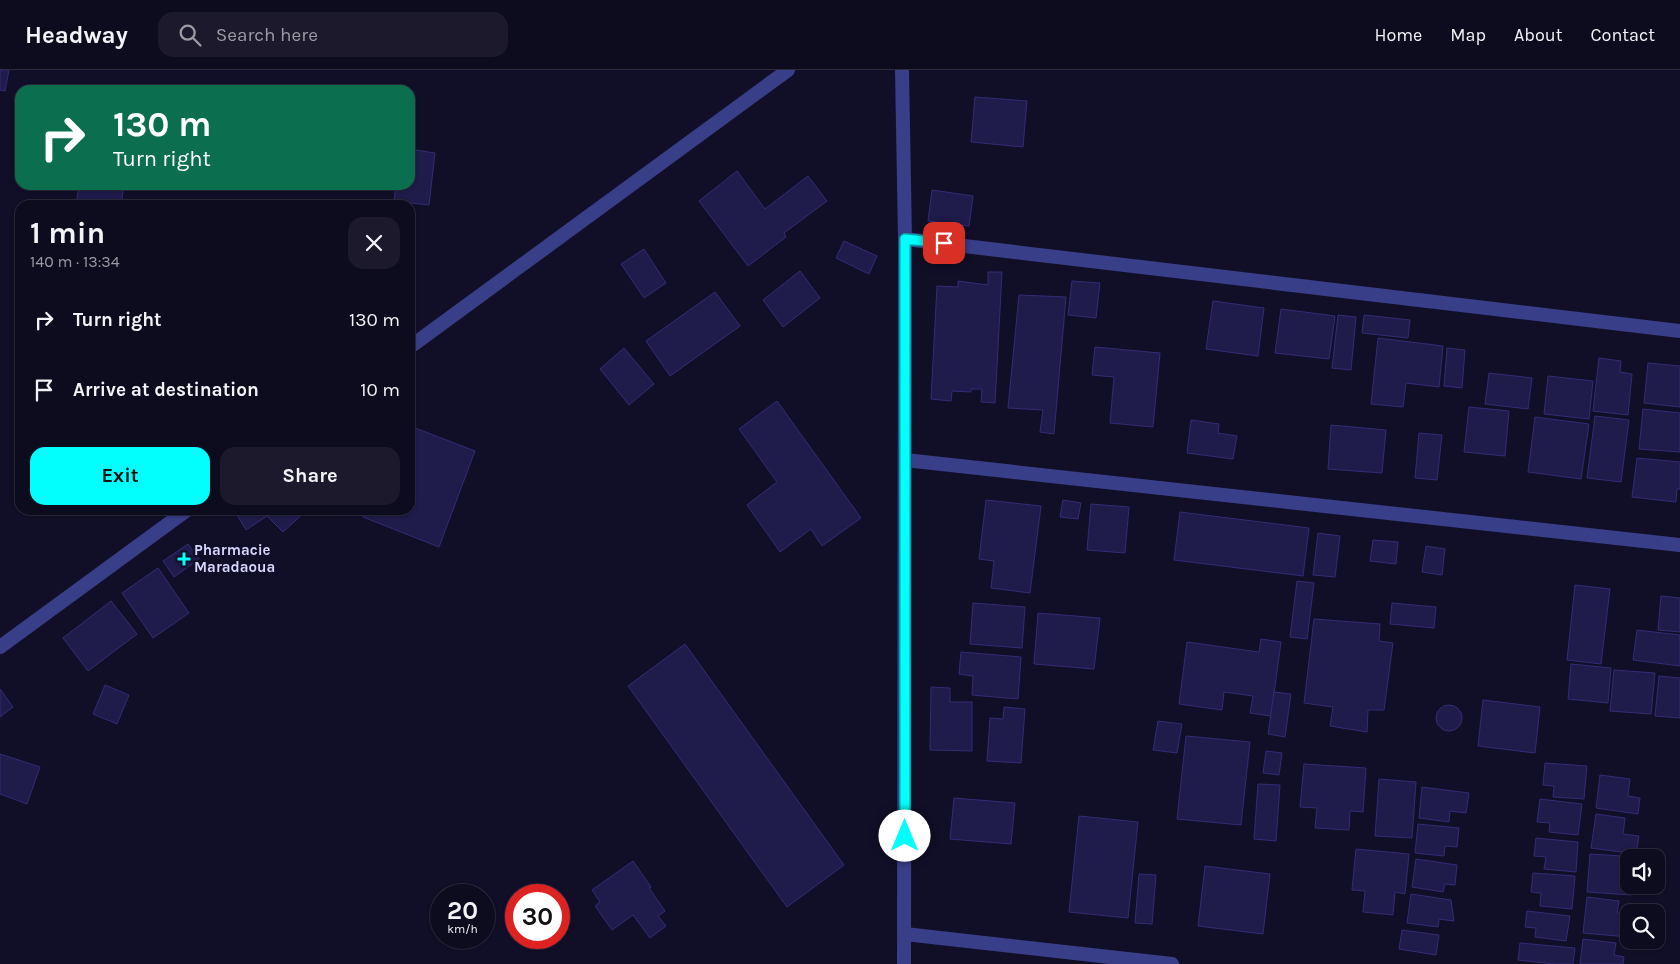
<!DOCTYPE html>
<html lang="en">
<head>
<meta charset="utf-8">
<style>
	body { margin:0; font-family:Karla,sans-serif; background:#1b192b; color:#f1f3f6; height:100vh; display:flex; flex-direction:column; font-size:19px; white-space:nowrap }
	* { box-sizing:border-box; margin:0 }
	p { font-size:16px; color:#9a9ba4 }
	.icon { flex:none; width:28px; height:28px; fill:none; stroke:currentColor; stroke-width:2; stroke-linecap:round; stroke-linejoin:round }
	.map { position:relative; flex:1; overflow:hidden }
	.sheet { position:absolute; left:15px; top:130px; width:400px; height:315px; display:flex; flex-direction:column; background:#0d0b1e; border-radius:15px; box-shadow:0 1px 4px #0004,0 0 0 1px #2d2b3c }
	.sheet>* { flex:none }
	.banner { position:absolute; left:15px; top:15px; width:400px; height:105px; border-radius:15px; box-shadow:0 1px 4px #0004,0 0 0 1px #2d2b3c; background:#0b6e4f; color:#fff; overflow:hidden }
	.controls { position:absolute; left:1620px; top:779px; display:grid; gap:10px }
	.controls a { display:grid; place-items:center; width:45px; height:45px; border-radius:10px; background:#0d0b1e; box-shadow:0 1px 4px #0004,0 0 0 1px #2d2b3c; font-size:25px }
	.speed { position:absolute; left:430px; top:814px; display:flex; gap:10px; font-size:25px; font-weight:700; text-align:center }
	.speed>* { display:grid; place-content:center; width:65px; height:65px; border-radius:50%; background:#0d0b1e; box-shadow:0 1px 4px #0004,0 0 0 1px #2d2b3c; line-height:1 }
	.speed small { font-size:12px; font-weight:400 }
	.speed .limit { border:8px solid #d22; background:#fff; color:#111 }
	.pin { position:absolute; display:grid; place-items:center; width:42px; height:42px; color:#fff; margin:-21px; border-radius:10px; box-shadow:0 2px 8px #0006 }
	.me { position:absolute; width:55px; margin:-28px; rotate:0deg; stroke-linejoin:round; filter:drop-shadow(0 0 4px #0008) }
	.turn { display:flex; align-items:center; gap:18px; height:105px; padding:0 15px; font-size:22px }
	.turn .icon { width:65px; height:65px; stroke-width:2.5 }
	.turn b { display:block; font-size:35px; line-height:42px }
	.round { display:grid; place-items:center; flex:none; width:52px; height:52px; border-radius:15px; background:#1b192b }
	.head { display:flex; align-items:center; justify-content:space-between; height:85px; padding:0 15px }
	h1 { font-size:30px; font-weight:700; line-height:38px }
	.primary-button { display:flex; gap:10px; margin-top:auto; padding:10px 15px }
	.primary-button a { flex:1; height:58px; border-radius:15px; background:#02fffd; color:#111; font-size:20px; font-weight:700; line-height:58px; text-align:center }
	.primary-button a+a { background:#1b192b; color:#f1f3f6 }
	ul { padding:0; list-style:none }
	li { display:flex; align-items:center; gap:15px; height:70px; padding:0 15px }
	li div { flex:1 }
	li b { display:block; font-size:19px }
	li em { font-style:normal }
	header { display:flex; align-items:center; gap:30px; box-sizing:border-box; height:70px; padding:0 25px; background:#0d0b1e; border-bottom:1px solid #2d2b3c }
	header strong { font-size:24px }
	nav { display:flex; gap:28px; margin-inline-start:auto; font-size:18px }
	.search { width:350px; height:45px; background:#1b192b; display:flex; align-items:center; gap:12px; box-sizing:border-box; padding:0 18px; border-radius:15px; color:#9a9ba4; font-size:19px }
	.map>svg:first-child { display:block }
	.building { fill:#1f1b4a; stroke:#332c76 }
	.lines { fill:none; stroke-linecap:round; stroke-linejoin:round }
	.minor { stroke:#393e88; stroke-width:14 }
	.tertiary { stroke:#393e88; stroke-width:14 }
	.route-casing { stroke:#01a6a4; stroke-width:12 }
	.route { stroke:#02fffd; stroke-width:9 }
	.poi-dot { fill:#02fffd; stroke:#110f28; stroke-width:2 }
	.labels { text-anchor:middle; stroke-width:5; stroke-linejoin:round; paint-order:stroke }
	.poi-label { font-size:15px; font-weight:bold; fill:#d7d6ff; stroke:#110f28; text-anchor:start }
</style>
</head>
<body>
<header>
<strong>Headway</strong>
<div class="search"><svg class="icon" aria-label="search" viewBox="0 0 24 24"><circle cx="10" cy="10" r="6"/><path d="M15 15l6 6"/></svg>Search here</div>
<nav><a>Home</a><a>Map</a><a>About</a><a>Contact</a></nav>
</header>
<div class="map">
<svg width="1680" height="894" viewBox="0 0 1680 894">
	<rect width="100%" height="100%" fill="#110f28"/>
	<g class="building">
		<path d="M0 0H9L5 21 0 20Z"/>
		<path d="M975 27 1027 31 1023 77 971 72Z"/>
		<path d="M410 79 435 83 429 135 394 131 396 115H410Z"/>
		<path d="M737 101 765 139 808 106 827 131 784 163 786 167 748 196 699 131Z"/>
		<path d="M79 115H124L121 135H76Z"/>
		<path d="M932 120 973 126 969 156 928 151Z"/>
		<path d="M844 171 877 186 869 204 836 188Z"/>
		<path d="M644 179 666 213 644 228 621 194Z"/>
		<path d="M800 201 820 228 783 257 763 230Z"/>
		<path d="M988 202H1002L995 333 981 332 982 319H971V322L952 321 951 331 931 329 937 216 958 217V211L988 215Z"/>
		<path d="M1072 211 1100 213 1096 248 1068 245Z"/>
		<path d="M715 222 740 256 670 306 646 271Z"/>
		<path d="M1019 225 1066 227 1054 364 1040 362 1043 340 1008 338Z"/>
		<path d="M1213 231 1264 238 1258 286 1206 279Z"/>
		<path d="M1281 239 1335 246 1329 289 1275 283Z"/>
		<path d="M1338 245 1356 247 1351 300 1332 298Z"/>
		<path d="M1364 245 1410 250 1408 268 1362 263Z"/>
		<path d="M1378 268 1443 276 1439 317 1406 313 1403 337 1371 334Z"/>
		<path d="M1095 277 1160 283 1153 357 1110 353 1114 307 1092 305Z"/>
		<path d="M624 278 654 314 629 335 600 299Z"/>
		<path d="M1447 278 1465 280 1462 318 1444 316Z"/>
		<path d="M1599 288 1621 291 1620 302 1632 304 1628 345 1593 341Z"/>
		<path d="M1648 293 1680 296V337L1644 333Z"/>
		<path d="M1489 303 1532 308 1528 339 1485 334Z"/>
		<path d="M1548 306 1593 311 1589 349 1544 344Z"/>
		<path d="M777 331 861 448 822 476 811 459 780 482 747 435 777 412 739 359Z"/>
		<path d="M1469 337 1509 341 1505 386 1464 382Z"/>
		<path d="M1643 339 1680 343V382L1639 379Z"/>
		<path d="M1595 346 1629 350 1621 412 1587 408Z"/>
		<path d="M1535 347 1589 354 1581 409 1528 402Z"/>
		<path d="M1191 350 1219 354 1218 363 1237 366 1233 389 1187 383Z"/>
		<path d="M1331 355 1386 360 1382 403 1328 399Z"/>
		<path d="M410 356 475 381 439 477 363 447 366 440H410Z"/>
		<path d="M1419 363 1442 365 1437 410 1415 408Z"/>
		<path d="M1637 388 1680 392V419H1677L1676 432 1632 427Z"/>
		<path d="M986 430 1041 436 1030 523 991 518 994 491 979 489Z"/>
		<path d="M1063 430 1081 433 1078 449 1060 447Z"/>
		<path d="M1091 434 1129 437 1125 483 1087 480Z"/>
		<path d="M234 440H307L283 462 267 446 246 460Z"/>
		<path d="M1180 442 1309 458 1303 506 1174 490Z"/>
		<path d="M1318 463 1340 466 1335 507 1313 505Z"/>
		<path d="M1373 470 1398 472 1396 494 1370 491Z"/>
		<path d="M188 474 199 489 174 507 163 491Z"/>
		<path d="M1426 476 1445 479 1442 505 1422 502Z"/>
		<path d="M158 498 189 543 153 568 122 523Z"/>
		<path d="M1297 511 1314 513 1307 569 1290 567Z"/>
		<path d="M1575 515 1610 519 1601 594 1567 590Z"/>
		<path d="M1661 526 1680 528V562L1658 560Z"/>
		<path d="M111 531 137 564 88 601 63 568Z"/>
		<path d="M973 533 1025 537 1022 578 970 574Z"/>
		<path d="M1392 533 1436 537 1434 558 1390 554Z"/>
		<path d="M1038 543 1100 548 1094 599 1034 594Z"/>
		<path d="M1314 549 1380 554 1379 571 1393 573 1384 640H1368L1367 662 1330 656 1333 637 1304 633Z"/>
		<path d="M1637 560 1680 565V596L1633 590Z"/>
		<path d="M1261 569 1281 572 1271 646 1250 643 1253 626 1224 622 1222 640 1179 634 1187 572 1259 582Z"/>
		<path d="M685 574 844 795 787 837 628 616Z"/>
		<path d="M961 582 1021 587 1018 629 972 625 973 606 959 604Z"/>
		<path d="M1571 594 1611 598 1608 633 1568 629Z"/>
		<path d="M1614 600 1655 603 1651 644 1610 641Z"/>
		<path d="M1659 606 1680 608V648L1655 646Z"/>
		<path d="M105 615 129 625 117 654 93 644Z"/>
		<path d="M931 617 950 618V632H972V681L930 680Z"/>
		<path d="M0 619 13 637 0 647Z"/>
		<path d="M1274 622 1291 624 1285 667 1268 664Z"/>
		<path d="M1483 630 1540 637 1535 683 1478 676Z"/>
		<circle cx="1449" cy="648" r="13"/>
		<path d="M1004 637 1025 639 1021 693 987 691 990 648 1003 649Z"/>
		<path d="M1158 651 1182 654 1177 683 1153 680Z"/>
		<path d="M1186 666 1250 672 1241 755 1177 749Z"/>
		<path d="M1266 681 1282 683 1279 705 1263 703Z"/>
		<path d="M0 684 40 697 27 734 0 724Z"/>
		<path d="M1545 693 1587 696 1584 729 1553 727 1554 716 1543 715Z"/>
		<path d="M1304 694 1366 698 1363 742 1350 741 1349 760 1315 758 1317 738 1300 737Z"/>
		<path d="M1600 705 1630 709 1628 726 1640 728 1638 744 1596 738Z"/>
		<path d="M1379 709 1416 712 1412 768 1375 766Z"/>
		<path d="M1258 714 1280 715 1276 771 1254 769Z"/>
		<path d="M1422 717 1469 723 1466 743 1450 741 1449 752 1419 748Z"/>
		<path d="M954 728 1015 733 1011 774 950 769Z"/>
		<path d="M1540 729 1582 734 1578 765 1549 762 1550 753 1537 752Z"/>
		<path d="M1596 744 1625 748 1623 764 1639 766 1636 784 1591 778Z"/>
		<path d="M1079 746 1138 752 1128 848 1069 842Z"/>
		<path d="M1418 754 1459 758 1457 777 1445 776 1444 786 1415 783Z"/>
		<path d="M1536 768 1578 772 1576 802 1544 799 1546 787 1534 786Z"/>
		<path d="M1356 779 1409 784 1405 824 1395 822 1393 845 1363 842 1365 821 1352 820Z"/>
		<path d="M1590 784 1622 786 1620 806 1629 807V815H1632L1631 825 1587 822Z"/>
		<path d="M1416 789 1457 795 1455 815 1445 814 1443 822 1412 817Z"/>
		<path d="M633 791 651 817 649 818 665 841 658 846 666 856 650 868 633 845 612 860 595 836 600 832 592 820Z"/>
		<path d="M1205 796 1270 804 1263 864 1198 856Z"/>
		<path d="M1533 803 1575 806 1572 839 1540 836 1541 823 1531 822Z"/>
		<path d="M1139 804 1156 805 1152 854 1135 853Z"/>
		<path d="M1411 824 1451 830 1454 851 1439 849 1438 857 1407 853Z"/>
		<path d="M1587 827 1619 831 1617 843 1629 844 1628 867 1583 863Z"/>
		<path d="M1527 841 1570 846 1566 871 1535 867 1536 858 1525 857Z"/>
		<path d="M1402 860 1439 865 1436 885 1399 879Z"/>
		<path d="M1583 869 1616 873 1614 885 1624 887 1623 894H1580Z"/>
		<path d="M1520 873 1575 878 1573 894H1554L1518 890Z"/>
	</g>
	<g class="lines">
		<g class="minor">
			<path d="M902 0 905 169 904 894"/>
			<path d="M905 169 1680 261"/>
			<path d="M905 390 1680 475"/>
			<path d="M905 864 1172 894"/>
		</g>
		<g class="tertiary">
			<path d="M410 277 788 0"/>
			<path d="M0 577 187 440"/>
		</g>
	</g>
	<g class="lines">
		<g class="route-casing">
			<path id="route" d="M905 766V169L944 173"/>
		</g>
		<use href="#route" class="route"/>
	</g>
	<path class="poi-dot" d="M181.5 481.5h5v5h5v5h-5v5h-5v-5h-5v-5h5z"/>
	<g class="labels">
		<g class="poi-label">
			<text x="194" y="485">Pharmacie<tspan x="194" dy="17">Maradaoua</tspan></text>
		</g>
	</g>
</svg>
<div class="controls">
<a><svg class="icon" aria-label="sound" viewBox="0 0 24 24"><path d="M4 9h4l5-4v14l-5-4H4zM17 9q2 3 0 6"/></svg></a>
<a><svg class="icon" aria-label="search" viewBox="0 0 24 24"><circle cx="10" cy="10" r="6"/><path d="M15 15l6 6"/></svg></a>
</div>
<div class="speed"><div>20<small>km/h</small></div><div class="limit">30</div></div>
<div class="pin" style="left:944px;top:173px;background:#d93025"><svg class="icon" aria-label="arrive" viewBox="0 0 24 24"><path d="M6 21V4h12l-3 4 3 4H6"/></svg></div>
<svg class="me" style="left:905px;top:766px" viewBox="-20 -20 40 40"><circle r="19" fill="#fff"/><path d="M0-13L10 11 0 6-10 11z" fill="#02fffd"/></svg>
<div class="banner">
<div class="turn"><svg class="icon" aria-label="right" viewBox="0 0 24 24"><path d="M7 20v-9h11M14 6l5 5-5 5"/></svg><div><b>130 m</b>Turn right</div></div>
</div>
<section class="sheet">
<div class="head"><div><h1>1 min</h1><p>140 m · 13:34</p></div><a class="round"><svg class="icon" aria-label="close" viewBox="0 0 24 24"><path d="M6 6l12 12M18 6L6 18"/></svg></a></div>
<ul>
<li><svg class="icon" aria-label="right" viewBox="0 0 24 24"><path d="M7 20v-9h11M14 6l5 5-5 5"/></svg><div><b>Turn right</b></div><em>130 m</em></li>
<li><svg class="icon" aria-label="arrive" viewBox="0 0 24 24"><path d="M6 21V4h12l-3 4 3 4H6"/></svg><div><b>Arrive at destination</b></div><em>10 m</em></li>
</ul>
<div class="primary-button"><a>Exit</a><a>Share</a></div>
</section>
</div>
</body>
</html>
